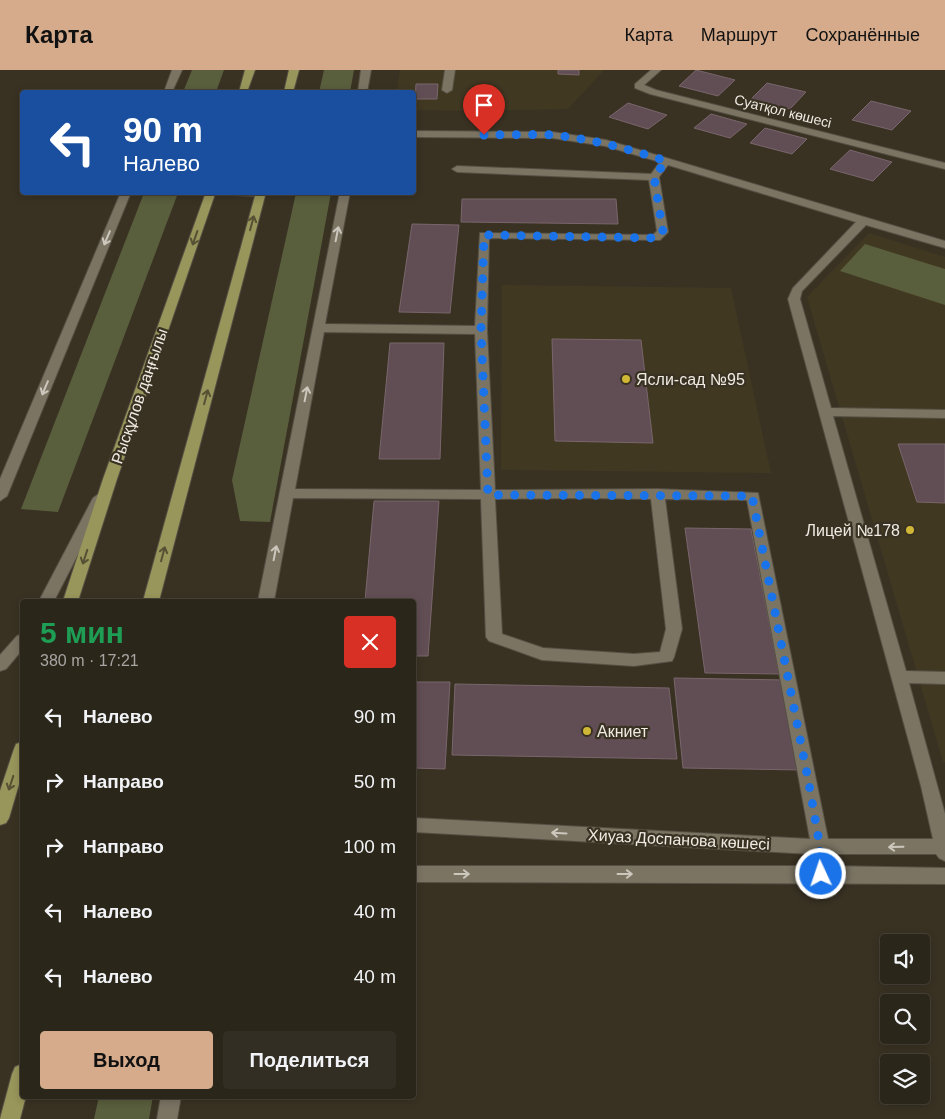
<!DOCTYPE html>
<html lang="ru">
<head>
<meta charset="utf-8">
<style>
	body { margin:0; font-family:Helvetica,sans-serif; background:#332e23; color:#f1f3f6; height:100vh; display:flex; flex-direction:column; font-size:19px; white-space:nowrap }
	* { box-sizing:border-box; margin:0 }
	p { font-size:16px; color:#a6a5a2 }
	.icon { flex:none; width:28px; height:28px; fill:none; stroke:currentColor; stroke-width:2; stroke-linecap:round; stroke-linejoin:round }
	.map { position:relative; flex:1; overflow:hidden }
	.drawer { position:absolute; left:20px; top:529px; width:396px; height:500px; display:flex; flex-direction:column; background:#2b261a; border-radius:5px; box-shadow:0 2px 8px #0003,0 0 0 1px #474339 }
	.drawer>* { flex:none }
	.top-card { position:absolute; left:20px; top:20px; width:396px; height:105px; border-radius:5px; box-shadow:0 2px 8px #0003,0 0 0 1px #474339; background:#1a4fa0; color:#fff; overflow:hidden }
	.controls { position:absolute; left:880px; top:864px; display:grid; gap:10px }
	.controls a { display:grid; place-items:center; width:50px; height:50px; border-radius:5px; background:#2b261a; box-shadow:0 2px 8px #0003,0 0 0 1px #474339; font-size:25px }
	.pin { position:absolute; display:grid; place-items:center; width:42px; height:42px; color:#fff; margin:-51px -21px; border-radius:50% 50% 50% 0; rotate:-45deg; box-shadow:0 0 5px #0007 }
	.pin .icon { rotate:45deg }
	.me { position:absolute; width:55px; margin:-28px; rotate:357deg; stroke-linejoin:round; filter:drop-shadow(0 0 4px #0008) }
	.turn { display:flex; align-items:center; gap:18px; height:105px; padding:0 20px; font-size:22px }
	.turn .icon { width:65px; height:65px; stroke-width:2.5 }
	.turn b { display:block; font-size:35px; line-height:42px }
	.round { display:grid; place-items:center; flex:none; width:52px; height:52px; border-radius:5px; background:#332e23 }
	.overview { display:flex; align-items:center; justify-content:space-between; height:85px; padding:0 20px }
	h1 { font-size:30px; font-weight:800; line-height:38px; color:#1e9e55 }
	.button { display:flex; gap:10px; margin-top:auto; padding:10px 20px }
	.button a { flex:1; height:58px; border-radius:5px; background:#d6ab8b; color:#111; font-size:20px; font-weight:800; line-height:58px; text-align:center }
	.button a+a { background:#332e23; color:#f1f3f6 }
	ul { padding:0; list-style:none }
	li { display:flex; align-items:center; gap:15px; height:65px; padding:0 20px }
	li div { flex:1 }
	li b { display:block; font-size:19px }
	li em { font-style:normal }
	header { display:flex; align-items:center; gap:30px; box-sizing:border-box; height:70px; padding:0 25px; background:#d6ab8b; color:#111 }
	header strong { font-size:24px }
	nav { display:flex; gap:28px; margin-inline-start:auto; font-size:18px }
	.map>svg:first-child { display:block }
	.built { fill:#413822 }
	.green { fill:#595e3d }
	.building { fill:#614e54; stroke:#79666c }
	.lines { fill:none; stroke-linecap:round; stroke-linejoin:round }
	.minor-casing { stroke:#565044; stroke-width:2 }
	.major-casing { stroke:#565044; stroke-width:2 }
	.minor { fill:#7b7463; fill-rule:evenodd }
	.major { fill:#98965a; fill-rule:evenodd }
	.oneway { stroke:#565034 }
	.oneway2 { stroke:#ccc7bc }
	.route { stroke:#1a73e8; stroke-width:9; stroke-dasharray:0 16.2 }
	.poi-dot { fill:#d0b736; stroke:#393223; stroke-width:2 }
	.labels { text-anchor:middle; stroke-width:4.5; stroke-linejoin:round; paint-order:stroke }
	.far-street-label { font-size:14px; fill:#efebe2; stroke:#393223 }
	.poi-label { font-size:16px; fill:#efebe2; stroke:#393223; text-anchor:start }
	.street-label { font-size:16px; fill:#efebe2; stroke:#393223 }
</style>
</head>
<body>
<header>
<strong>Карта</strong>
<nav><a>Карта</a><a>Маршрут</a><a>Сохранённые</a></nav>
</header>
<div class="map">
<svg width="945" height="1049" viewBox="0 0 945 1049">
	<rect width="100%" height="100%" fill="#393223"/>
	<g class="built">
		<path d="M400 0H604L568 39 471 41 414 40V22H397Z"/>
		<path d="M869 163 945 187V692H943L807 227Z"/>
		<path d="M502 215 731 218 771 403 501 400Z"/>
	</g>
	<g class="green">
		<path d="M192 0H224L216 22H183Z"/>
		<path d="M324 0H354L350 22H319Z"/>
		<path d="M144 123H178L58 442 21 439Z"/>
		<path d="M296 123H331L270 452 240 451 232 410Z"/>
		<path d="M865 174 945 199V235L840 201Z"/>
		<path d="M99 1026H153L149 1049H94Z"/>
	</g>
	<g class="building">
		<path d="M558 0H579V5L558 4Z"/>
		<path d="M696 0 735 10 718 26 679 16Z"/>
		<path d="M767 13 806 22 790 39 750 30Z"/>
		<path d="M416 14H438L437 29H415Z"/>
		<path d="M871 31 911 41 892 60 852 50Z"/>
		<path d="M628 33 667 45 648 59 609 47Z"/>
		<path d="M711 44 747 54 730 68 694 58Z"/>
		<path d="M765 58 807 69 792 84 750 73Z"/>
		<path d="M850 80 892 92 873 111 830 99Z"/>
		<path d="M462 129H616L618 154 461 152Z"/>
		<path d="M412 154 459 155 450 243 399 242Z"/>
		<path d="M552 269 641 270 653 373 555 371Z"/>
		<path d="M390 273H444L440 389H379Z"/>
		<path d="M898 374H945V433L917 432Z"/>
		<path d="M374 431H439L428 586H414V531H365Z"/>
		<path d="M685 458 751 459 779 604 705 603Z"/>
		<path d="M674 608 785 610 802 700 683 698Z"/>
		<path d="M414 612H450L445 699 414 698Z"/>
		<path d="M455 614 669 618 677 689 452 685Z"/>
	</g>
	<g class="lines">
		<g class="minor-casing">
			<g id="minor">
				<path d="M172 0H182L172 22H164Z"/>
				<path d="M361 0H371L367 22H358Z"/>
				<path d="M445 0H455L452 20 447 23 442 20Z"/>
				<path d="M651 0H661L644 15 656 20 945 93V99L650 24 635 18V14Z"/>
				<path d="M414 61 552 62 606 70 945 171V178L866 155 802 221 800 229 831 338 945 340V348L833 346 906 601 945 602V614L909 613 945 744V791L939 788 936 784H829L830 796 945 798V814L414 812V796H812L811 784 414 762V748L810 769 747 430 665 429 682 559 674 587 672 591 634 596 542 590 489 571 486 567 481 429 293 428 274 531H258L340 122H350L325 254 475 256 480 163 653 165 657 161 649 110 457 102 452 99 457 96 651 104 660 92 605 76 552 68 414 67ZM668 95 856 152 793 218 788 229 921 716 933 769H828L758 423 657 419 495 420 487 260 489 168 660 170 668 162 659 107ZM324 262 475 264 481 420 295 419ZM587 428 651 429 666 559 660 582 634 584 543 578 502 564 495 429Z"/>
				<path d="M121 122H131L7 426 0 431V409Z"/>
				<path d="M100 423 107 428 54 531H39L93 428Z"/>
				<path d="M22 564V580L6 599 0 601V585L17 566Z"/>
				<path d="M161 1026H181L177 1049H157Z"/>
			</g>
		</g>
		<g class="major-casing">
			<g id="major">
				<path d="M245 0H255L247 22H239Z"/>
				<path d="M289 0H299L293 22H284Z"/>
				<path d="M206 122H266L159 531H143L255 126 215 124 117 409 78 531H63L103 409Z"/>
				<path d="M22 672V704L9 748 6 753 0 755V721L14 679 16 674Z"/>
				<path d="M22 994V1026H26L20 1049H0L12 1004 15 997Z"/>
			</g>
		</g>
		<use href="#minor" class="minor"/>
		<use href="#major" class="major"/>
	</g>
	<defs><path id="oneway-shaft" d="M-6 0H5M1.5-3L5.5 0L1.5 3" fill="none" stroke-width="1.6" stroke-linecap="round" stroke-linejoin="round" transform="scale(1.25)"/></defs>
	<g class="oneway">
		<use href="#oneway-shaft" transform="translate(252 153) rotate(-75)"/>
		<use href="#oneway-shaft" transform="translate(195 168) rotate(109)"/>
		<use href="#oneway-shaft" transform="translate(206 327) rotate(-75)"/>
		<use href="#oneway-shaft" transform="translate(163 484) rotate(-75)"/>
		<use href="#oneway-shaft" transform="translate(85 487) rotate(108)"/>
		<use href="#oneway-shaft" transform="translate(11 713) rotate(108)"/>
	</g>
	<g class="oneway2">
		<use href="#oneway-shaft" transform="translate(337 164) rotate(-79)"/>
		<use href="#oneway-shaft" transform="translate(107 168) rotate(113)"/>
		<use href="#oneway-shaft" transform="translate(45 318) rotate(113)"/>
		<use href="#oneway-shaft" transform="translate(306 324) rotate(-79)"/>
		<use href="#oneway-shaft" transform="translate(275 483) rotate(-79)"/>
		<use href="#oneway-shaft" transform="translate(559 763) rotate(-177)"/>
		<use href="#oneway-shaft" transform="translate(896 777) rotate(179)"/>
		<use href="#oneway-shaft" transform="translate(462 804)"/>
		<use href="#oneway-shaft" transform="translate(625 804)"/>
	</g>
	<g class="lines">
		<path class="route" d="M484 65C506 65 530 64 553 65 592 69 629 79 666 91L654 107 663 162 656 168 484 165 481 260 488 425 752 426 809 714 820 777 821 804"/>
	</g>
	<g class="poi-dot">
		<circle cx="626" cy="309" r="5"/>
		<circle cx="910" cy="460" r="5"/>
		<circle cx="587" cy="661" r="5"/>
	</g>
	<g class="labels">
		<g class="far-street-label">
			<text transform="translate(783 41) rotate(14)" y="5">Суатқол көшесі</text>
		</g>
		<g class="poi-label">
			<text x="636" y="315">Ясли-сад №95</text>
			<text x="900" y="466" text-anchor="end">Лицей №178</text>
			<text x="597" y="667">Акниет</text>
		</g>
		<g class="street-label">
			<text transform="translate(139 326) rotate(-71)" y="6">Рысқұлов даңғылы</text>
			<text transform="translate(679 769) rotate(3)" y="6">Хиуаз Доспанова көшесі</text>
		</g>
	</g>
</svg>
<div class="controls">
<a><svg class="icon" aria-label="sound" viewBox="0 0 24 24"><path d="M4 9h4l5-4v14l-5-4H4zM17 9q2 3 0 6"/></svg></a>
<a><svg class="icon" aria-label="search" viewBox="0 0 24 24"><circle cx="10" cy="10" r="6"/><path d="M15 15l6 6"/></svg></a>
<a><svg class="icon" aria-label="layers" viewBox="0 0 24 24"><path d="M12 4l9 5-9 5-9-5zM3 14l9 5 9-5"/></svg></a>
</div>
<div class="pin" style="left:484px;top:65px;background:#d93025"><svg class="icon" aria-label="arrive" viewBox="0 0 24 24"><path d="M6 21V4h12l-3 4 3 4H6"/></svg></div>
<svg class="me" style="left:821px;top:804px" viewBox="-20 -20 40 40"><circle r="17" fill="#1a73e8" stroke="#fff" stroke-width="3"/><path d="M0-11L8 9 0 5-8 9z" fill="#fff"/></svg>
<div class="top-card">
<div class="turn"><svg class="icon" aria-label="left" viewBox="0 0 24 24"><path d="M17 20v-9H6M10 6l-5 5 5 5"/></svg><div><b>90 m</b>Налево</div></div>
</div>
<section class="drawer">
<div class="overview"><div><h1>5 мин</h1><p>380 m · 17:21</p></div><a class="round" style="background:#d93025;color:#fff"><svg class="icon" aria-label="close" viewBox="0 0 24 24"><path d="M6 6l12 12M18 6L6 18"/></svg></a></div>
<ul>
<li><svg class="icon" aria-label="left" viewBox="0 0 24 24"><path d="M17 20v-9H6M10 6l-5 5 5 5"/></svg><div><b>Налево</b></div><em>90 m</em></li>
<li><svg class="icon" aria-label="right" viewBox="0 0 24 24"><path d="M7 20v-9h11M14 6l5 5-5 5"/></svg><div><b>Направо</b></div><em>50 m</em></li>
<li><svg class="icon" aria-label="right" viewBox="0 0 24 24"><path d="M7 20v-9h11M14 6l5 5-5 5"/></svg><div><b>Направо</b></div><em>100 m</em></li>
<li><svg class="icon" aria-label="left" viewBox="0 0 24 24"><path d="M17 20v-9H6M10 6l-5 5 5 5"/></svg><div><b>Налево</b></div><em>40 m</em></li>
<li><svg class="icon" aria-label="left" viewBox="0 0 24 24"><path d="M17 20v-9H6M10 6l-5 5 5 5"/></svg><div><b>Налево</b></div><em>40 m</em></li>
</ul>
<div class="button"><a>Выход</a><a>Поделиться</a></div>
</section>
</div>
</body>
</html>
